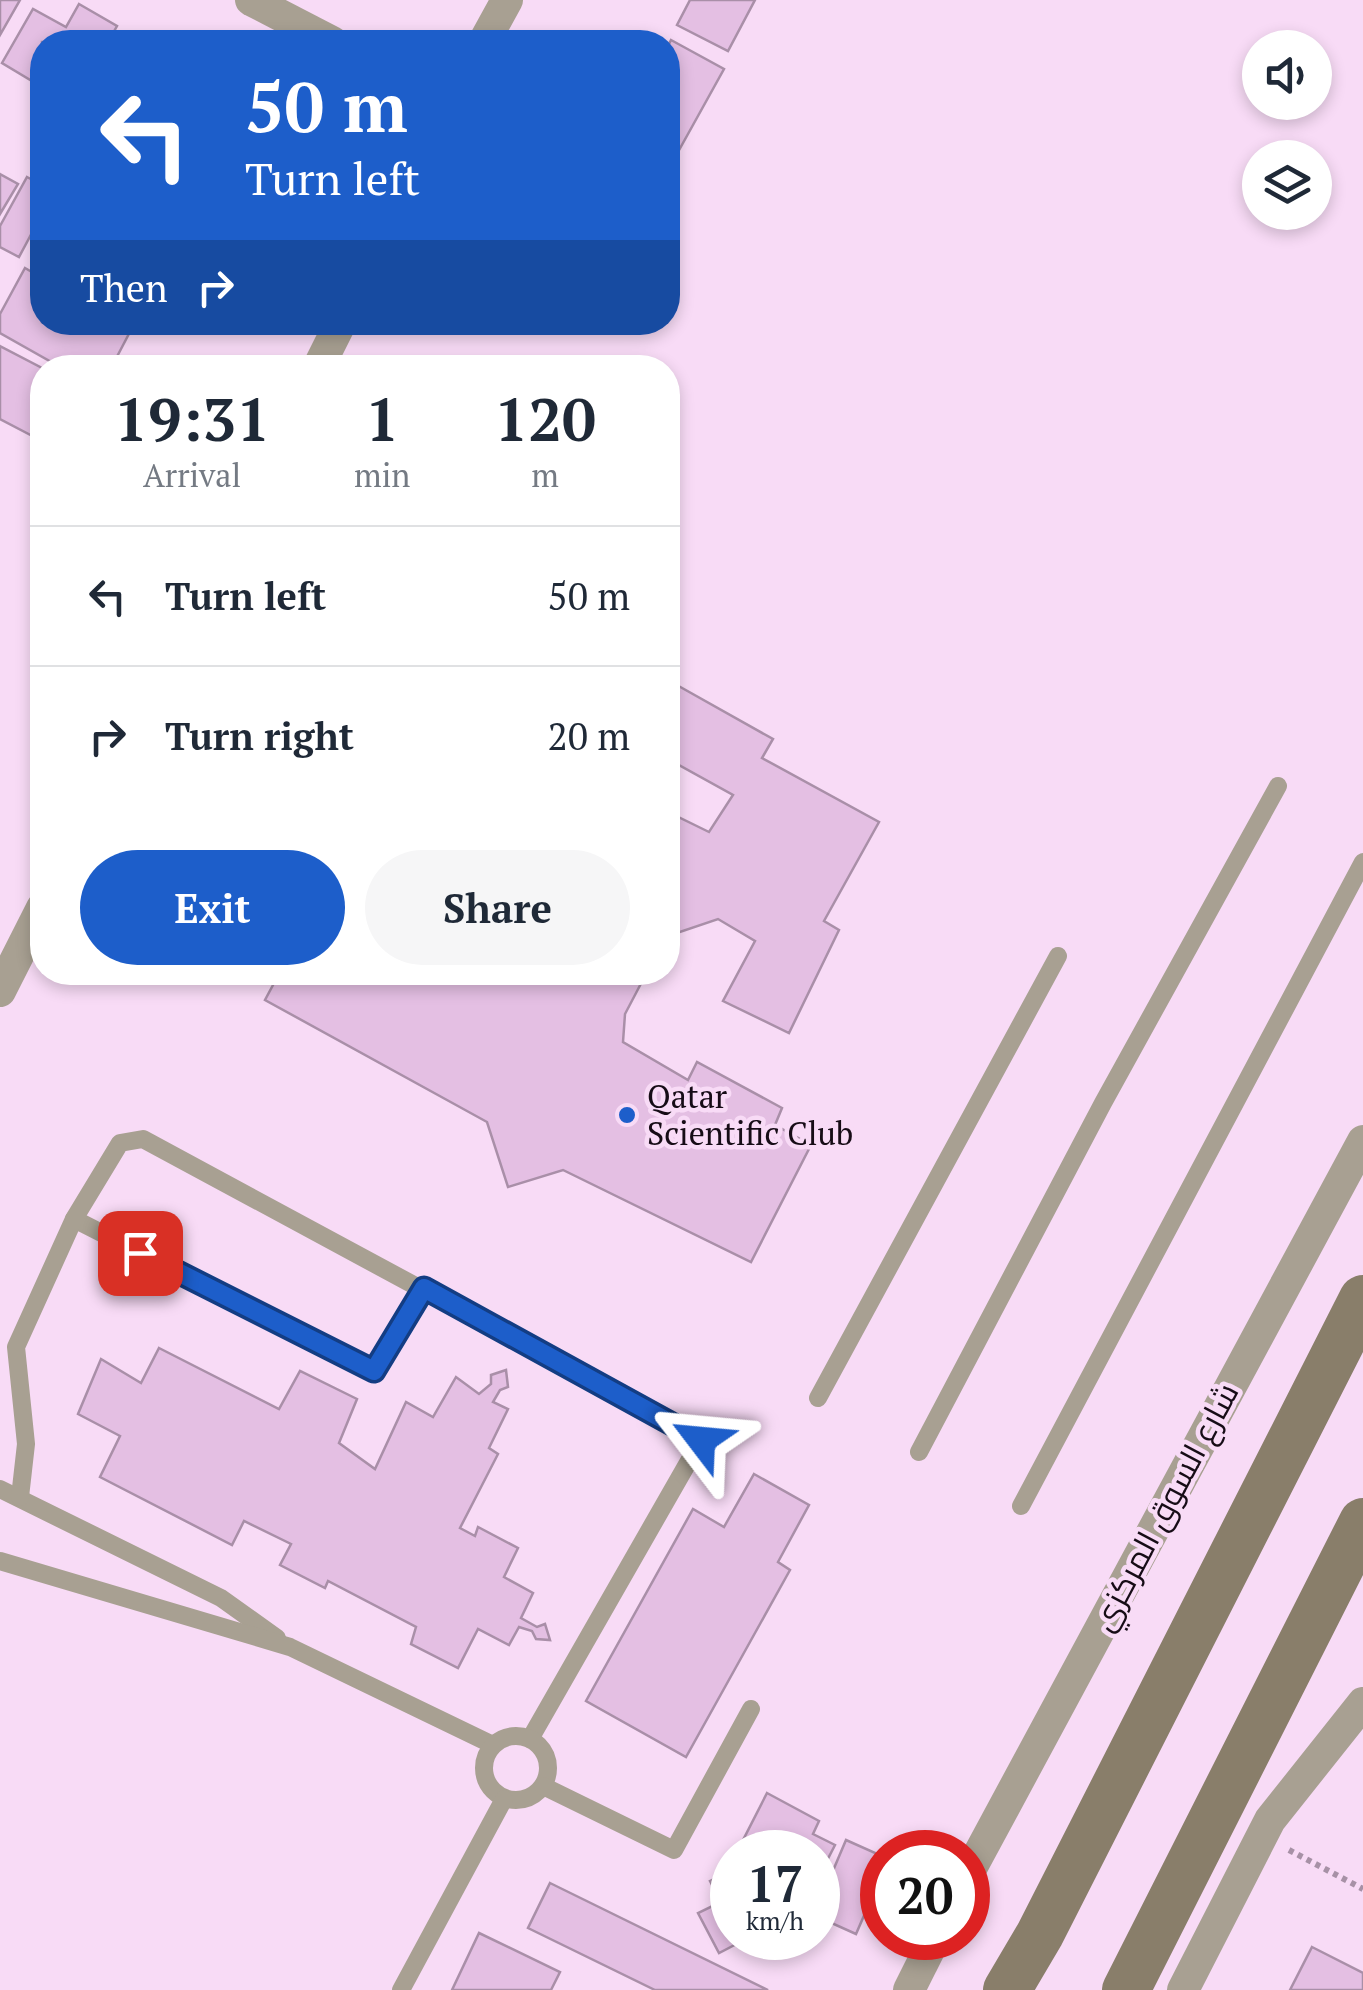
<!DOCTYPE html>
<html lang="en">
<head>
<meta charset="utf-8">
<style>
	body { margin:0; font-family:"PT Serif",Cairo,serif; background:#f6f6f7; color:#1f2937; height:100vh; display:flex; flex-direction:column; font-size:38px; white-space:nowrap }
	* { box-sizing:border-box; margin:0 }
	p { font-size:32px; color:#747a83 }
	.icon { flex:none; width:55px; height:55px; fill:none; stroke:currentColor; stroke-width:2; stroke-linecap:round; stroke-linejoin:round }
	.map { position:relative; flex:1; overflow:hidden }
	.sheet { position:absolute; left:30px; top:355px; width:650px; height:630px; display:flex; flex-direction:column; background:#fff; border-radius:40px; box-shadow:0 5px 15px #0003 }
	.sheet>* { flex:none }
	.guide { position:absolute; left:30px; top:30px; width:650px; height:305px; border-radius:40px; box-shadow:0 5px 15px #0003; background:#1d5eca; color:#fff; overflow:hidden }
	.tools { position:absolute; left:1242px; top:30px; display:grid; gap:20px }
	.tools a { display:grid; place-items:center; width:90px; height:90px; border-radius:50%; background:#fff; box-shadow:0 5px 15px #0003; font-size:50px }
	.speed { position:absolute; left:710px; top:1830px; display:flex; gap:20px; font-size:50px; font-weight:700; text-align:center }
	.speed>* { display:grid; place-content:center; width:130px; height:130px; border-radius:50%; background:#fff; box-shadow:0 5px 15px #0003; line-height:1 }
	.speed small { font-size:25px; font-weight:400 }
	.speed .limit { border:15px solid #d22; background:#fff; color:#111 }
	.pin { position:absolute; display:grid; place-items:center; width:85px; height:85px; color:#fff; margin:-42px; border-radius:20px; box-shadow:0 5px 15px #0006 }
	.me { position:absolute; width:110px; margin:-55px; rotate:299deg; stroke-linejoin:round; filter:drop-shadow(0 0 8px #0008) }
	.turn { display:flex; align-items:center; gap:35px; height:210px; padding:0 50px; font-size:45px }
	.turn .icon { width:130px; height:130px; stroke-width:2.5 }
	.turn b { display:block; font-size:70px; line-height:85px }
	.then { display:flex; align-items:center; height:95px; padding:0 50px; background:#0003; gap:20px; font-size:38px }
	.eta { display:flex; justify-content:space-evenly; align-items:center; height:170px; text-align:center }
	.eta b { font-size:60px; font-weight:700; line-height:70px }
	.action { display:flex; gap:20px; margin-top:auto; padding:20px 50px }
	.action a { flex:1; height:115px; border-radius:60px; background:#1d5eca; color:#fff; font-size:40px; font-weight:700; line-height:115px; text-align:center }
	.action a+a { background:#f6f6f7; color:#1f2937 }
	ul { padding:0; list-style:none }
	li { display:flex; align-items:center; gap:30px; height:140px; padding:0 50px; border-top:2px solid #e0e1e3 }
	li div { flex:1 }
	li b { display:block; font-size:38px }
	li em { font-style:normal }
	.map>svg:first-child { display:block }
	.building { fill:#e4bfe3; stroke:#a98fa8; stroke-width:2.5 }
	.lines { fill:none; stroke-linecap:round; stroke-linejoin:round }
	.path { stroke:#a791a6; stroke-width:6; stroke-dasharray:5 5; stroke-linecap:butt }
	.service { stroke:#a8a092; stroke-width:18 }
	.minor { stroke:#a8a092; stroke-width:32 }
	.secondary { stroke:#897e6a; stroke-width:48 }
	.route-casing { stroke:#133d83; stroke-width:25 }
	.route { stroke:#1d5eca; stroke-width:18 }
	.poi-dot { fill:#1d5eca; stroke:#f8dbf6; stroke-width:4 }
	.labels { text-anchor:middle; stroke-width:9; stroke-linejoin:round; paint-order:stroke }
	.poi-label { font-size:32px; fill:#160c16; stroke:#f8dbf6; text-anchor:start }
	.street-label { font-size:32px; fill:#160c16; stroke:#f8dbf6 }
</style>
</head>
<body>
<div class="map">
<svg width="1363" height="1990" viewBox="0 0 1363 1990">
	<rect width="100%" height="100%" fill="#f8dbf6"/>
	<g class="building">
		<path d="M0 0H20L0 35Z"/>
		<path d="M690 0H755L728 51 677 25Z"/>
		<path d="M79 4 117 26 108 42H42V87L2 63 33 9 66 27Z"/>
		<path d="M671 40 724 69 668 170V46Z"/>
		<path d="M0 174 18 184 0 214Z"/>
		<path d="M27 177 42 185V214L19 257 0 247V226Z"/>
		<path d="M25 268 42 278V322H123L132 328 111 368H62L0 333V314Z"/>
		<path d="M0 346 42 368V441L0 419Z"/>
		<path d="M675 684 773 739 762 758 879 822 824 921 839 930 789 1033 723 1001 755 941 718 919 668 936V812L709 832 733 795 668 759V696Z"/>
		<path d="M280 972H647L625 1014 623 1042 688 1080 697 1062 782 1108 775 1125 811 1145 751 1262 563 1170 508 1187 487 1122 265 1000Z"/>
		<path d="M159 1348 279 1409 300 1371 357 1399 339 1443 375 1469 406 1402 433 1417 456 1377 479 1394 491 1384V1375L506 1370 508 1387 500 1390 493 1402 508 1409 489 1448 498 1454 460 1528 475 1536 478 1527 518 1548 504 1577 533 1593 521 1618 537 1627 545 1624 550 1640 536 1639 532 1631 519 1627 509 1645 478 1629 458 1668 411 1644 416 1627 328 1581 325 1588 280 1565 291 1544 244 1521 232 1545 100 1477 120 1436 78 1414 101 1359 141 1383Z"/>
		<path d="M754 1474 809 1505 778 1562 790 1570 686 1757 586 1701 693 1509 724 1527Z"/>
		<path d="M767 1793 819 1821 813 1834 835 1845 818 1878V1852H748L739 1848Z"/>
		<path d="M846 1840 882 1856V1874L856 1934 818 1917V1906Z"/>
		<path d="M732 1870V1938H748L719 1953 698 1913 721 1902 710 1881Z"/>
		<path d="M550 1883 768 1990H655L528 1928Z"/>
		<path d="M479 1933 560 1972 551 1990H452Z"/>
		<path d="M1312 1947 1363 1973V1990H1290Z"/>
	</g>
	<g class="lines">
		<path class="path" d="M1289 1850 1363 1889"/>
		<g class="service">
			<path d="M74 1219 373 1371 424 1288"/>
			<path d="M818 1398 1058 956"/>
			<path d="M919 1452 1103 1103 1278 786"/>
			<path d="M0 1489 221 1598 277 1638"/>
			<path d="M20 1497 26 1444 16 1347 74 1219 120 1143 143 1139 701 1440 530 1739"/>
			<path d="M1021 1506 1363 862"/>
			<path d="M0 1561 290 1647 493 1745"/>
			<circle cx="516" cy="1768" r="32"/>
			<path d="M543 1786 674 1850 751 1709"/>
			<path d="M401 1990 504 1799"/>
		</g>
		<g class="minor">
			<path d="M251 0 332 42"/>
			<path d="M484 42 507 0"/>
			<path d="M318 368 341 322"/>
			<path d="M0 991 42 908"/>
			<path d="M968 1874 1363 1141"/>
			<path d="M909 1990 935 1938"/>
			<path d="M1183 1990 1270 1820 1363 1703"/>
		</g>
		<g class="secondary">
			<path d="M1007 1990 1040 1934 1363 1299"/>
			<path d="M1126 1990 1363 1522"/>
		</g>
	</g>
	<g class="lines">
		<g class="route-casing">
			<path id="route" d="M140 1253 374 1371 424 1288 701 1440"/>
		</g>
		<use href="#route" class="route"/>
	</g>
	<circle class="poi-dot" cx="627" cy="1115" r="10"/>
	<g class="labels">
		<g class="poi-label">
			<text x="647" y="1108">Qatar<tspan x="647" dy="37">Scientific Club</tspan></text>
		</g>
		<g class="street-label">
			<text transform="translate(1165 1507) rotate(-62)" y="11">شارع السوق المركزي</text>
		</g>
	</g>
</svg>
<div class="tools">
<a><svg class="icon" aria-label="sound" viewBox="0 0 24 24"><path d="M4 9h4l5-4v14l-5-4H4zM17 9q2 3 0 6"/></svg></a>
<a><svg class="icon" aria-label="layers" viewBox="0 0 24 24"><path d="M12 4l9 5-9 5-9-5zM3 14l9 5 9-5"/></svg></a>
</div>
<div class="speed"><div>17<small>km/h</small></div><div class="limit">20</div></div>
<div class="pin" style="left:140px;top:1253px;background:#d93025"><svg class="icon" aria-label="arrive" viewBox="0 0 24 24"><path d="M6 21V4h12l-3 4 3 4H6"/></svg></div>
<svg class="me" style="left:701px;top:1440px" viewBox="-20 -20 40 40"><path d="M0-17L14 15 0 8-14 15z" fill="#1d5eca" stroke="#fff" stroke-width="4"/></svg>
<div class="guide">
<div class="turn"><svg class="icon" aria-label="left" viewBox="0 0 24 24"><path d="M17 20v-9H6M10 6l-5 5 5 5"/></svg><div><b>50 m</b>Turn left</div></div>
<div class="then">Then<svg class="icon" aria-label="right" viewBox="0 0 24 24"><path d="M7 20v-9h11M14 6l5 5-5 5"/></svg></div>
</div>
<section class="sheet">
<div class="eta">
<div><b>19:31</b><p>Arrival</p></div>
<div><b>1</b><p>min</p></div>
<div><b>120</b><p>m</p></div>
</div>
<ul>
<li><svg class="icon" aria-label="left" viewBox="0 0 24 24"><path d="M17 20v-9H6M10 6l-5 5 5 5"/></svg><div><b>Turn left</b></div><em>50 m</em></li>
<li><svg class="icon" aria-label="right" viewBox="0 0 24 24"><path d="M7 20v-9h11M14 6l5 5-5 5"/></svg><div><b>Turn right</b></div><em>20 m</em></li>
</ul>
<div class="action"><a>Exit</a><a>Share</a></div>
</section>
</div>
</body>
</html>
